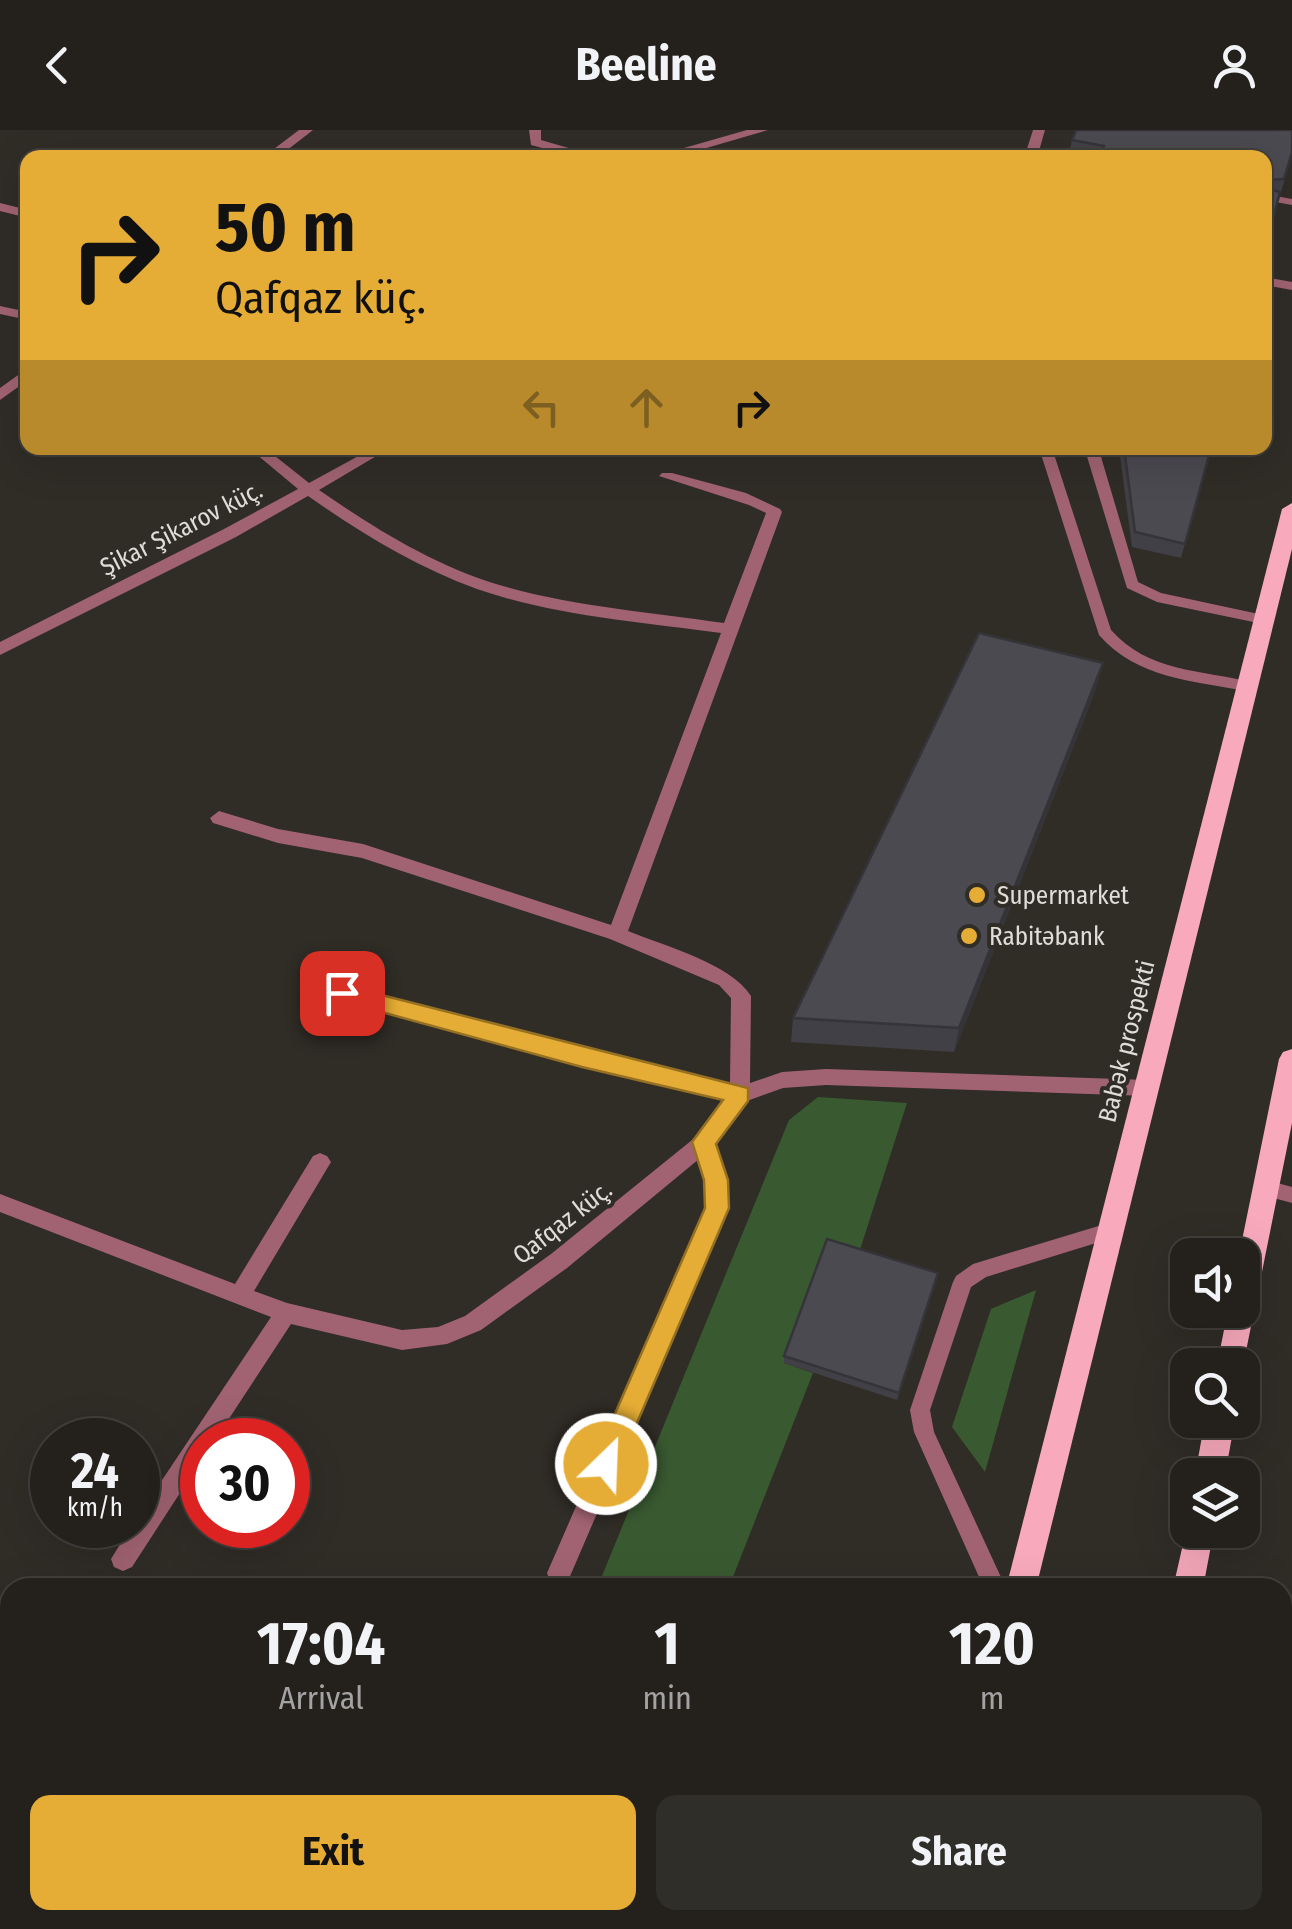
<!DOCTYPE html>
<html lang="en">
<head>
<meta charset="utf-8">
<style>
	body { margin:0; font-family:"Fira Sans Condensed",sans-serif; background:#302e29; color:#f1f3f6; height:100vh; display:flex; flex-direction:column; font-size:38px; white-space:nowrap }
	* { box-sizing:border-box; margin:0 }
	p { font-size:32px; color:#a3a3a3 }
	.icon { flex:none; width:55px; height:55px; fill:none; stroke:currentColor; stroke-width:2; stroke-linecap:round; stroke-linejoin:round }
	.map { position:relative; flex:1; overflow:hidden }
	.panel { position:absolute; left:0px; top:1448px; width:1292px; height:352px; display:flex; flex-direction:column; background:#24211c; border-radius:30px 30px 0 0; box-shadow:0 10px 40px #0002,0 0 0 2px #413e3b }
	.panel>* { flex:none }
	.banner { position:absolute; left:20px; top:20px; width:1252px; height:305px; border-radius:20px; box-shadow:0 10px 40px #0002,0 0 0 2px #413e3b; background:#e6ad36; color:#111; overflow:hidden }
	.controls { position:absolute; left:1170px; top:1108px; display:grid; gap:20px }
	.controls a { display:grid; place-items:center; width:90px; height:90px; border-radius:20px; background:#24211c; box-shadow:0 10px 40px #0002,0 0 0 2px #413e3b; font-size:50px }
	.speed { position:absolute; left:30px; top:1288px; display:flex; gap:20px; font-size:50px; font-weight:700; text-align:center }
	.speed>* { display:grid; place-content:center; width:130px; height:130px; border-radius:50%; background:#24211c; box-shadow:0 10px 40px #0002,0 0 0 2px #413e3b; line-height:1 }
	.speed small { font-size:25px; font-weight:400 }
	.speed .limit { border:15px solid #d22; background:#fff; color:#111 }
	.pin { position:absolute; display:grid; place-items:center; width:85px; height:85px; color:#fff; margin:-42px; border-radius:20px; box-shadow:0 5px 15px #0006 }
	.me { position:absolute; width:110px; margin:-55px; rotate:24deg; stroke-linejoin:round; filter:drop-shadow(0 0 8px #0008) }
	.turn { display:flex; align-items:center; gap:35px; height:210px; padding:0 30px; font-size:45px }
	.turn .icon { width:130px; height:130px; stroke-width:2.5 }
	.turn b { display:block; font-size:70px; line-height:85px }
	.lanes { display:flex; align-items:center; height:95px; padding:0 30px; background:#0003; justify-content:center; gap:50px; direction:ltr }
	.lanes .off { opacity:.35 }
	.eta { display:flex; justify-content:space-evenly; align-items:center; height:170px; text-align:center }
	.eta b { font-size:60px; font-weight:700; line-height:70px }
	.action { display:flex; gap:20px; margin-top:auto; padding:20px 30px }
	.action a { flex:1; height:115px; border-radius:20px; background:#e6ad36; color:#111; font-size:40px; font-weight:700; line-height:115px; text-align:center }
	.action a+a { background:#302e29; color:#f1f3f6 }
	header { display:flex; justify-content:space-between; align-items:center; height:130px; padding:0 30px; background:#24211c; font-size:45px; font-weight:700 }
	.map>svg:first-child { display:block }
	.green { fill:#395a31 }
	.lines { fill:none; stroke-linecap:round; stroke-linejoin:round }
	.lane { fill:#a16372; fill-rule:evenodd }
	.street { fill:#a16372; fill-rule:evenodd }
	.primary { fill:#f8aabc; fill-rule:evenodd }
	.wall { fill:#414046 }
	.shaded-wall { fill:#353439 }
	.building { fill:#4c4a51; stroke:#353439; stroke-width:2.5 }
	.route { fill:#e6ad36; stroke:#967023; stroke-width:2.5 }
	.poi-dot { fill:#e6ad36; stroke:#302c26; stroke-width:4 }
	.labels { text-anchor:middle; stroke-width:8; stroke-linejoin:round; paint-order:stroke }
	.street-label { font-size:25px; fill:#e0ddd9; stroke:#302c26 }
	.poi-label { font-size:25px; fill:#e0ddd9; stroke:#302c26; text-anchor:start }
</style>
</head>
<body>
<header><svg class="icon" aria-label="back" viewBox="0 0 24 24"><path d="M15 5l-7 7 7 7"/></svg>Beeline<svg class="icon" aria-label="person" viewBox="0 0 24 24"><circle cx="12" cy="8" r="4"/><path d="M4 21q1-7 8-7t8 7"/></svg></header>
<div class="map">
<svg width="1292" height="1799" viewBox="0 0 1292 1799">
	<rect width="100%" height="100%" fill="#302c26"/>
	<g class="green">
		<path d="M818 967 907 973 858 1126 784 1233 813 1243 729 1457 597 1458 789 990Z"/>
		<path d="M1036 1160 985 1342 952 1297 991 1179Z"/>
		<path d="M460 1790H630L626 1799H457Z"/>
	</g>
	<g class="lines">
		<g class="lane">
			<path d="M1265 64 1292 69V75L1265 70Z"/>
			<path d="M1265 147 1292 152V160L1265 155Z"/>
			<path d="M1039 318H1052L1111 500C1148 542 1201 540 1251 552L1254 556 1251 560 1246 561C1193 551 1136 548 1099 505Z"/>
			<path d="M1087 318 1099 320 1138 452 1161 463 1268 486V492L1263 494 1157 472 1127 458 1085 320Z"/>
			<path d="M1266 1050 1292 1057V1073L1259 1064 1257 1058 1259 1052Z"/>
			<path d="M1115 1091 1122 1093 1124 1099 1122 1105 986 1147 971 1157 930 1280 934 1302 1006 1458H984L914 1302 910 1280 953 1152 956 1146 973 1134Z"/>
			<path d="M1282 1523 1292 1527V1549L1282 1545Z"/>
		</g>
		<g class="street">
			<path d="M299 0H313L277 28H262Z"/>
			<path d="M529 0H541V10L603 28H580L531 15Z"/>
			<path d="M747 0H768L672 28H649Z"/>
			<path d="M1033 0H1045L1037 28H1024Z"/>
			<path d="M0 73 28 80V88L0 81Z"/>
			<path d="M0 176 28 182V190L0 184Z"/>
			<path d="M28 238V250L0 270V258Z"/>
			<path d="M249 318H265L309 353 373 318H390L319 360C374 398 432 434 496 454 570 476 648 482 724 493L766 383 749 375 659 346 662 343H672L746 363 780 379 782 382 628 801C664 816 730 833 751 866L750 953 782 942 826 939 1148 950 1155 952 1158 958 1155 964 1148 966 826 955 783 958 747 971 715 1013 727 1050 728 1078 568 1451 559 1455 550 1451 547 1443 706 1078 705 1050 699 1029 567 1138 481 1200 447 1214 402 1220 291 1194 215 1310H202V1329L132 1437 123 1441 114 1437 111 1429 132 1395H138V1386L271 1187 0 1082V1064L235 1154 313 1026 320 1023 327 1026 331 1032 254 1161 287 1173 402 1200 438 1197 465 1186 551 1124 697 1006 725 970 582 936 341 871 334 868 331 863 334 858 341 855 582 920 730 954 731 868 719 855 610 809 362 728 278 713 213 693 210 688 219 681 278 699 363 714 611 795 721 503C639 492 555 486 477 459 416 437 361 403 308 366L236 407 0 525V512L224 399 298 359Z"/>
			<path d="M208 1790H236L232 1799H204Z"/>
		</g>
		<g class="primary">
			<path d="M1292 373V419L1036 1458H1006L1282 379Z"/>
			<path d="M1292 919V993L1242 1241V1235H1217L1228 1180H1242V1125H1239L1279 929 1283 922Z"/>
			<path d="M1205 1290H1235L1225 1345H1195Z"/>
			<path d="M1188 1392V1400H1214L1203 1458H1173Z"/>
			<path d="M920 1790H954L952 1799H918Z"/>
			<path d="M1105 1790H1139L1138 1799H1104Z"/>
		</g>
	</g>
	<g class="wall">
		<path d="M1072 10 1292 24 1265 118V28H1089L1069 24Z"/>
		<path d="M1119 318H1211L1181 428 1132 417Z"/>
		<path d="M1096 559 954 922 791 912 793 888Z"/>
		<path d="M936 1151 897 1270 784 1233V1226Z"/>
		<path d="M1292 1704V1799H1279L1280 1790H1282V1772Z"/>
	</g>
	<path class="shaded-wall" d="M1103 533 1096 559 954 922 959 898Z"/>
	<g class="building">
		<path d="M1076 0H1292V22L1284 49 1265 50V28H1099L1104 16 1072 10Z"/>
		<path d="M1265 51 1266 58 1280 62 1265 118Z"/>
		<path d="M1124 318H1211L1185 414 1135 402Z"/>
		<path d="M979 503 1103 533 959 898 793 888Z"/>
		<path d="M827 1109 938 1143 899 1263 784 1226Z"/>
		<path d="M1292 1735V1799H1283Z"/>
	</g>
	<path class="route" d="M342 855 748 958V971L716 1014 728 1050 729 1078 616 1342 606 1346 597 1342 593 1334 705 1078 704 1050 692 1012 723 970 582 937 334 869 330 863Z"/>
	<g class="poi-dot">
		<circle cx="977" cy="765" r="10"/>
		<circle cx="969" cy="806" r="10"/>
	</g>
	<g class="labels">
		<g class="street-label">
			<text transform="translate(181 398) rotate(-27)" y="9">Şikar Şikarov küç.</text>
			<text transform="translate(1126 911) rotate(-76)" y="9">Babək prospekti</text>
			<text transform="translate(562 1092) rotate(-38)" y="9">Qafqaz küç.</text>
		</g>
		<g class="poi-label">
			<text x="997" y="774">Supermarket</text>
			<text x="989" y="815">Rabitəbank</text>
		</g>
	</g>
</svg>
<div class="controls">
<a><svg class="icon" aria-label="sound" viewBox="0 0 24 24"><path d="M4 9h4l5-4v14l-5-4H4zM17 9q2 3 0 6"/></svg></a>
<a><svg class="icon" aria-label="search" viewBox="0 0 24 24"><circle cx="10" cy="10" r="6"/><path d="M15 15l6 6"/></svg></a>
<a><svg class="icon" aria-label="layers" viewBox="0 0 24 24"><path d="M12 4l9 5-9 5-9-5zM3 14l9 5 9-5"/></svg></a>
</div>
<div class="speed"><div>24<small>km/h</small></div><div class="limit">30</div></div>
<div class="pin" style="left:342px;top:863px;background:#d93025"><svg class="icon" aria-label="arrive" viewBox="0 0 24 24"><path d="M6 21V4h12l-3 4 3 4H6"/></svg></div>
<svg class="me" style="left:606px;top:1334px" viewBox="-20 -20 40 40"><circle r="17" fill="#e6ad36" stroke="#fff" stroke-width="3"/><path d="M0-11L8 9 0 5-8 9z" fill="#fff"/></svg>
<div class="banner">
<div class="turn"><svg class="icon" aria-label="right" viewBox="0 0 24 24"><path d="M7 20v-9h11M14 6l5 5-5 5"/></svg><div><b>50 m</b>Qafqaz küç.</div></div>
<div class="lanes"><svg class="icon off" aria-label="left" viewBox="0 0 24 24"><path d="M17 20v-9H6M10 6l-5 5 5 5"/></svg><svg class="icon off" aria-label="ahead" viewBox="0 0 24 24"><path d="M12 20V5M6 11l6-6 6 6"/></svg><svg class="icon" aria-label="right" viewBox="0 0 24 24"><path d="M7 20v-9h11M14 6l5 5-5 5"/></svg></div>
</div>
<section class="panel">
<div class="eta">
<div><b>17:04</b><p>Arrival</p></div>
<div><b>1</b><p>min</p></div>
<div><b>120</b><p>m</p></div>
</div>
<div class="action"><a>Exit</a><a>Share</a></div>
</section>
</div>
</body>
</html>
